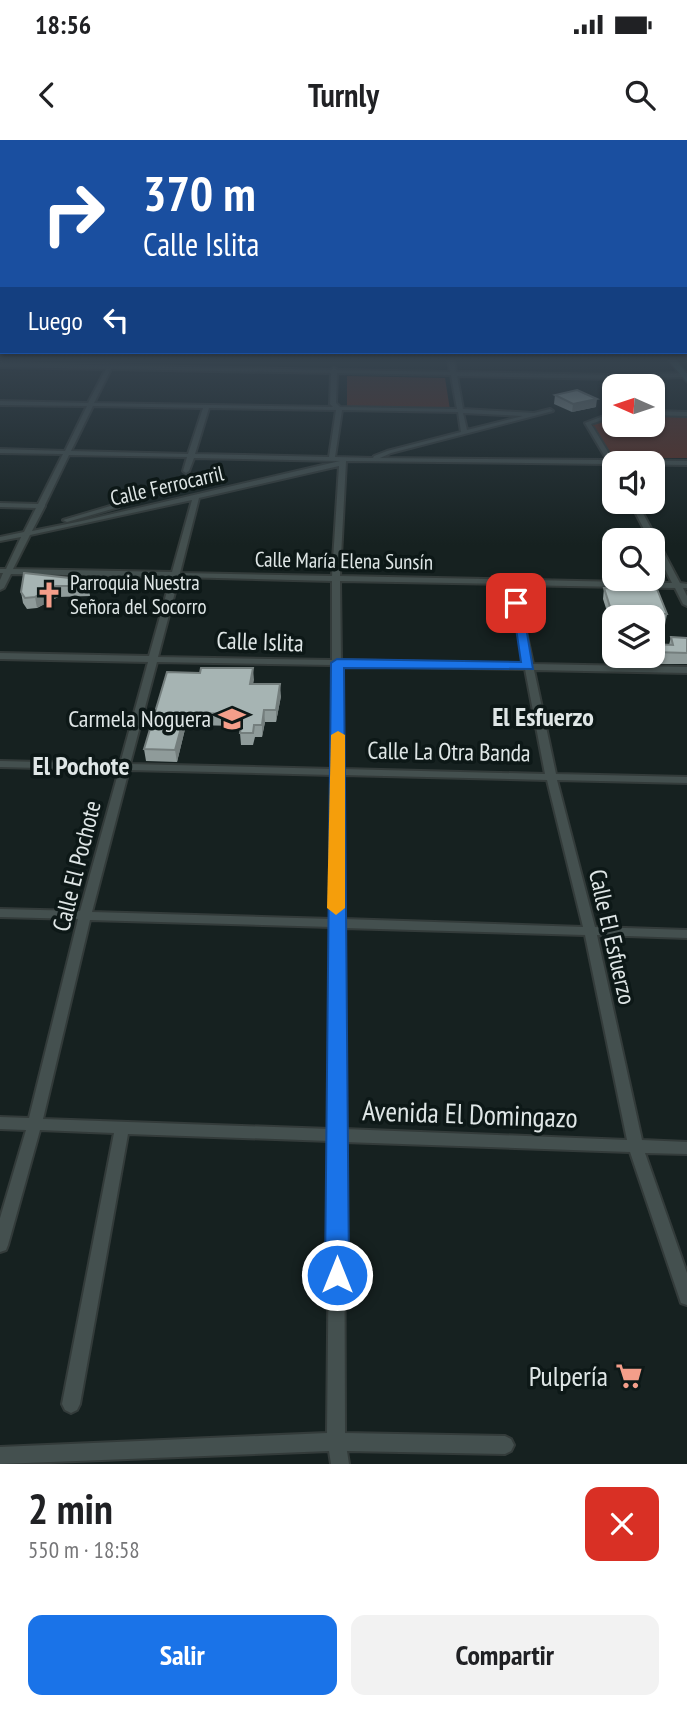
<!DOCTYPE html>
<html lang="es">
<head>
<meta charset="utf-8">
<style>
	body { margin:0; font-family:"PT Sans Narrow",sans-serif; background:#f2f2f2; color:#202124; height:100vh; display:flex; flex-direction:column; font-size:26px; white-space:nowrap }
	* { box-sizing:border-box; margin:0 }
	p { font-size:23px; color:#757577 }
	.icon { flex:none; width:38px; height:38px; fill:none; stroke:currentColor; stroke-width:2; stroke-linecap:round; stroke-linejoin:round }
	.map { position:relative; height:1324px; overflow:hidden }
	.details { display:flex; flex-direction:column; background:#fff; flex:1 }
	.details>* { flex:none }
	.guide { position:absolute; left:0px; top:0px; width:688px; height:214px; box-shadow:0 2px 5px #0004; background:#1a4fa0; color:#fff; overflow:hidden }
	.needle { width:46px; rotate:273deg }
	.controls { position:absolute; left:602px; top:234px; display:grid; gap:14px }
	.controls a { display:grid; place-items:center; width:63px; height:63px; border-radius:14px; background:#fff; box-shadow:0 2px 5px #0004; font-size:35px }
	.pin { position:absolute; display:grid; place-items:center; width:60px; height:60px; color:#fff; margin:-30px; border-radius:14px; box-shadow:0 4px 10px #0006 }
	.me { position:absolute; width:77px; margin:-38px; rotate:0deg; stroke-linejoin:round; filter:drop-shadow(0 0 5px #0008) }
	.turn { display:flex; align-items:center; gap:24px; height:147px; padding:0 28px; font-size:32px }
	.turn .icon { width:91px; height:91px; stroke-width:2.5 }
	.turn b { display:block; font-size:49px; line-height:60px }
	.then { display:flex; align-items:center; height:66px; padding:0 28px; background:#0003; gap:14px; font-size:26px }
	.round { display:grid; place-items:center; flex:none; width:74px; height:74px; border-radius:14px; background:#f2f2f2 }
	.summary { display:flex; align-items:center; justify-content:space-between; height:119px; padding:0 28px }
	h1 { font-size:42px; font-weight:700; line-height:52px }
	.action { display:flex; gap:14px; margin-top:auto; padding:14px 28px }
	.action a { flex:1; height:80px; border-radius:14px; background:#1a73e8; color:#fff; font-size:28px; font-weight:700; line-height:80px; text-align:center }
	.action a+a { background:#f2f2f2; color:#202124 }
	.status { display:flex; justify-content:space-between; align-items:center; height:49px; padding:0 35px; background:#fff; direction:ltr }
	.status svg { height:19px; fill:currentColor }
	header { display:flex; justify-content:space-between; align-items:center; height:91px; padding:0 28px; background:#fff; font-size:32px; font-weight:700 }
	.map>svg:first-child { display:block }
	.green { fill:#5e2d22 }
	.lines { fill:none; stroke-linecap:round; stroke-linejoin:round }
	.street-casing { stroke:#333b3a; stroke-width:4 }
	.secondary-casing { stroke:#333b3a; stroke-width:3 }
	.street { fill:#44504f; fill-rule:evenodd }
	.secondary { fill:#3e6664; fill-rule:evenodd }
	.wall { fill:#8f9b9a }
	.shaded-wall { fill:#747e7d }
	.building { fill:#a6b4b3; stroke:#747e7d; stroke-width:2 }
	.route { fill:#1a73e8; stroke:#114b97; stroke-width:2 }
	.slow { fill:#f59e0b }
	.labels { text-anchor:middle; stroke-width:7; stroke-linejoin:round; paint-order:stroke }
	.far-street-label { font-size:21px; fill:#dfe6e6; stroke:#0d1817 }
	.far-poi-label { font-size:21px; fill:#dfe6e6; stroke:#0d1817; text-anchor:start }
	.street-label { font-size:24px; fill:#dfe6e6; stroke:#0d1817 }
	.poi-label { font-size:24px; fill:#dfe6e6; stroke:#0d1817; text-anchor:end }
	.neighbourhood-label { font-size:26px; font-weight:bold; fill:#dfe6e6; stroke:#0d1817 }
	.near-street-label { font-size:28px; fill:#dfe6e6; stroke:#0d1817 }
	.near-poi-label { font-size:28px; fill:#dfe6e6; stroke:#0d1817; text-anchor:end }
</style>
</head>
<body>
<div class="status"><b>18:56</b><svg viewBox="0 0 49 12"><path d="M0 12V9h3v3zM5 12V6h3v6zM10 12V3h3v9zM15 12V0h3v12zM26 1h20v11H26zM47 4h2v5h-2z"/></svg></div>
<header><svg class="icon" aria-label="back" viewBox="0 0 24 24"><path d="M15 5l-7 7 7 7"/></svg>Turnly<svg class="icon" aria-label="search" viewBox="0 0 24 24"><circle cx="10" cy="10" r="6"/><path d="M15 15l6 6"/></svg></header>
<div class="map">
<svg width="687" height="1324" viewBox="0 0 687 1324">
	<rect width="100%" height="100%" fill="#162120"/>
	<g class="green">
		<path d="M347 236 445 238 450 270 347 269Z"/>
		<path d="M653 276 687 277V318H613L592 285 614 278V285H653Z"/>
	</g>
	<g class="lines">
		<g class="street-casing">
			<g id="street">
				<path d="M448 220H454L456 232 617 235 687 233V237L617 239 457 236 463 269 534 273 550 269 553 271 391 313 380 318 607 320 585 283 614 272V276L591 284 613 320 687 321V325L614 324V329L609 324 346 321 340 436 672 443 653 406V401H650L630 362H637L680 443 687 444V448H683L687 456V466L683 464 675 448 516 445 533 524 687 527V533L534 530 556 634 687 637V643L557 640 595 787 687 790V798L597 795 642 1000 687 1002V1014L645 1013 687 1133V1165L681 1163 679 1157 630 1012 344 1002 345 1293 505 1296 511 1299 514 1305 511 1311 505 1314 347 1311 349 1324H331L329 1311 0 1324V1307L327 1293 330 1001 128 994 80 1264 77 1270 71 1273 65 1270 62 1264 114 993 40 990 8 1105 6 1110 0 1112V1078L26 990 0 989V977L29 978 78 779 0 777V769L80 771 119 630 0 627V621L120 624 148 522 0 519V513L149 516 171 437 11 434 4 448 0 450V440L3 433H0V429H6L21 397 0 401V397L24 392 36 368 0 367V363L38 364 63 314 0 313V309L65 311 87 266 0 265V261L88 263 106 229 0 227V223L331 230 334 228 337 230 450 232ZM111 229 331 233 330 264 333 267 94 263ZM337 233 451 235 457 269 340 267 336 263ZM93 266 203 268 188 314 71 311ZM209 268 336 270 329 317 195 314ZM342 270 458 272 461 292 387 311 374 316 373 318 335 317ZM463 273 523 276 467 290ZM69 315 187 317 183 331 186 333 189 331 194 318 340 321 82 381 32 391 45 366V365ZM339 326 332 436 180 433 199 358ZM192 360 172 432 13 429 30 395ZM179 437 332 441V520L158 517ZM340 441 509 444 524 524 341 520ZM157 522 332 525 333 629 130 624ZM341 526 525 529 545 634 343 629ZM129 630 333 635 332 779 92 772ZM343 635 547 640 583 787 344 779ZM90 780 332 787 330 989 43 979ZM344 788 585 795 627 1000 344 989Z"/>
				<path d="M653 271 687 272V276L653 275Z"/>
				<path d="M117 364 119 365V367L67 382 63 380Z"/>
			</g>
		</g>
		<g class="secondary-casing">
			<path id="secondary" d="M668 220H676L687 234V242Z"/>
		</g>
		<use href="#street" class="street"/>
		<use href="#secondary" class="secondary"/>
	</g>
	<g class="wall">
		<path d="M555 255 596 267 572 272 554 264Z"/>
		<path d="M88 440 90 456 58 457 37 468 27 469 23 463 21 452Z"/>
		<path d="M604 448 667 474 665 485H653V478H614V484H611L603 459Z"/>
		<path d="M671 497 687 498V524H651L648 516H653V504L669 505Z"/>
		<path d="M253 528V544L281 556 276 582H265L262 597H255L253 605H241L240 593 241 586 186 585 177 622 146 621 144 609 200 533Z"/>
	</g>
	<g class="shaded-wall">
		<path d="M597 259 596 267 572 272 573 264Z"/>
		<path d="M56 446 58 457 37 468 35 457Z"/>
		<path d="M253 528 254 540 251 555 250 544Z"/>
		<path d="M280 544 281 556 276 582V570Z"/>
		<path d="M264 570 265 582 262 597V585Z"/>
		<path d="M185 573 186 585 177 622 175 610Z"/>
	</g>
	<g class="building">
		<path d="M577 250 597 259 573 264 555 255Z"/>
		<path d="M24 433 88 440V446H56L35 457 25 458 21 452Z"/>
		<path d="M604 448 657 449 667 474 612 473Z"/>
		<path d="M671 497 687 498V513L653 512V504L673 505Z"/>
		<path d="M201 528H253L250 544H280L276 570H264L262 585H254L253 593H240L243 574 185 573 175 610 144 609 167 532 200 533Z"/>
	</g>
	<linearGradient id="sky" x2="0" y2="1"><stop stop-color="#0c1212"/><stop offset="0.54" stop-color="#36434e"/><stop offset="1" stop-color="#36434e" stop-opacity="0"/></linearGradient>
	<rect width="687" height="405" fill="url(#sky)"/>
	<path class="route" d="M512 461 522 463 533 529 344 528 349 1135 346 1143 337 1146 328 1143 325 1135 331 523 337 519 521 522Z"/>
	<path class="slow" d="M338 591 345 595V768L336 775 327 768 331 595Z"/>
	<defs>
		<g id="church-bare" transform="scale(2.1)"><path d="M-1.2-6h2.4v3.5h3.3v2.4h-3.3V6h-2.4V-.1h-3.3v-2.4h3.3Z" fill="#f49e8a" stroke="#0d1817" stroke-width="2.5" paint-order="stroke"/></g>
		<g id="school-bare" transform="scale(2.1)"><path d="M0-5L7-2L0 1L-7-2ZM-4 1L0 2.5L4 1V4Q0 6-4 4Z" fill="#f49e8a" stroke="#0d1817" stroke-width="2.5" paint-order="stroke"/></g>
		<g id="supermarket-bare" transform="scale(2.1)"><path d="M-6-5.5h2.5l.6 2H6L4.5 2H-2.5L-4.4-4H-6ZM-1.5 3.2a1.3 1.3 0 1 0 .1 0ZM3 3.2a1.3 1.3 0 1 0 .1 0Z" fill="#f49e8a" stroke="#0d1817" stroke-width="2.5" paint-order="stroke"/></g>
	</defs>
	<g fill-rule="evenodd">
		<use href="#church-bare" x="49" y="455"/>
		<use href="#school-bare" x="232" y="579"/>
		<use href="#supermarket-bare" x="629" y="1236"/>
	</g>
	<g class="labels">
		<g class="far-street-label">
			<text transform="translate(167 346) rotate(-13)" y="7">Calle Ferrocarril</text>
			<text transform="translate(344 421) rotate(1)" y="7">Calle María Elena Sunsín</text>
		</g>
		<g class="far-poi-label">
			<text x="70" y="450">Parroquia Nuestra<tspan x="70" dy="24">Señora del Socorro</tspan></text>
		</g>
		<g class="street-label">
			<text transform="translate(260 502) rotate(2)" y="8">Calle Islita</text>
			<text transform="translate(449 612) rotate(1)" y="8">Calle La Otra Banda</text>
			<text transform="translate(77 726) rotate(-76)" y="8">Calle El Pochote</text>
			<text transform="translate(612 797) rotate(77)" y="8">Calle El Esfuerzo</text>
		</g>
		<g class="poi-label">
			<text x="211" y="587">Carmela Noguera</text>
		</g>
		<g class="neighbourhood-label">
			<text x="543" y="586">El Esfuerzo</text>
			<text x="81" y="635">El Pochote</text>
		</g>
		<g class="near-street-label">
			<text transform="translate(470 974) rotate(2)" y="10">Avenida El Domingazo</text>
		</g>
		<g class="near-poi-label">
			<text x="608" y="1246">Pulpería</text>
		</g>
	</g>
</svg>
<div class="controls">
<a><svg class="needle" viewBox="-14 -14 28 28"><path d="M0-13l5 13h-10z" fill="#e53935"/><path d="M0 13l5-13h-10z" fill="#757577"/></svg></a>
<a><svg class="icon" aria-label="sound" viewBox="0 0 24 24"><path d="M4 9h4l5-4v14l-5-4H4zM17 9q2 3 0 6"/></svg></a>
<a><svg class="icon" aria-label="search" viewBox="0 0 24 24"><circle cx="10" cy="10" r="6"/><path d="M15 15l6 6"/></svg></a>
<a><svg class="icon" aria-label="layers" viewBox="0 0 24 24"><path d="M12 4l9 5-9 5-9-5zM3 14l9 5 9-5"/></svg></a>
</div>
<div class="pin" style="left:516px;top:463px;background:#d93025"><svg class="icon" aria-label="arrive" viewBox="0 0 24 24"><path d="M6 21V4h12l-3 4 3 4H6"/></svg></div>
<svg class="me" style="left:337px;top:1135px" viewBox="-20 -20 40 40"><circle r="17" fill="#1a73e8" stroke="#fff" stroke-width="3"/><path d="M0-11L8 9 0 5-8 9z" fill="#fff"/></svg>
<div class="guide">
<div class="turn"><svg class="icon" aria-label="right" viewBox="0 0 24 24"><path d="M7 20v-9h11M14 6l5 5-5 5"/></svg><div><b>370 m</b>Calle Islita</div></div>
<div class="then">Luego<svg class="icon" aria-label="left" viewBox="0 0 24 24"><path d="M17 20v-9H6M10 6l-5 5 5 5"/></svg></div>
</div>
</div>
<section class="details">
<div class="summary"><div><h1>2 min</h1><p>550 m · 18:58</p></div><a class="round" style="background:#d93025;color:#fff"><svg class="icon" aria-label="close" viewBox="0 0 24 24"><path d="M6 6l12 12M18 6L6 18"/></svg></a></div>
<div class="action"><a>Salir</a><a>Compartir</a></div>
</section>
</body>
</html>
